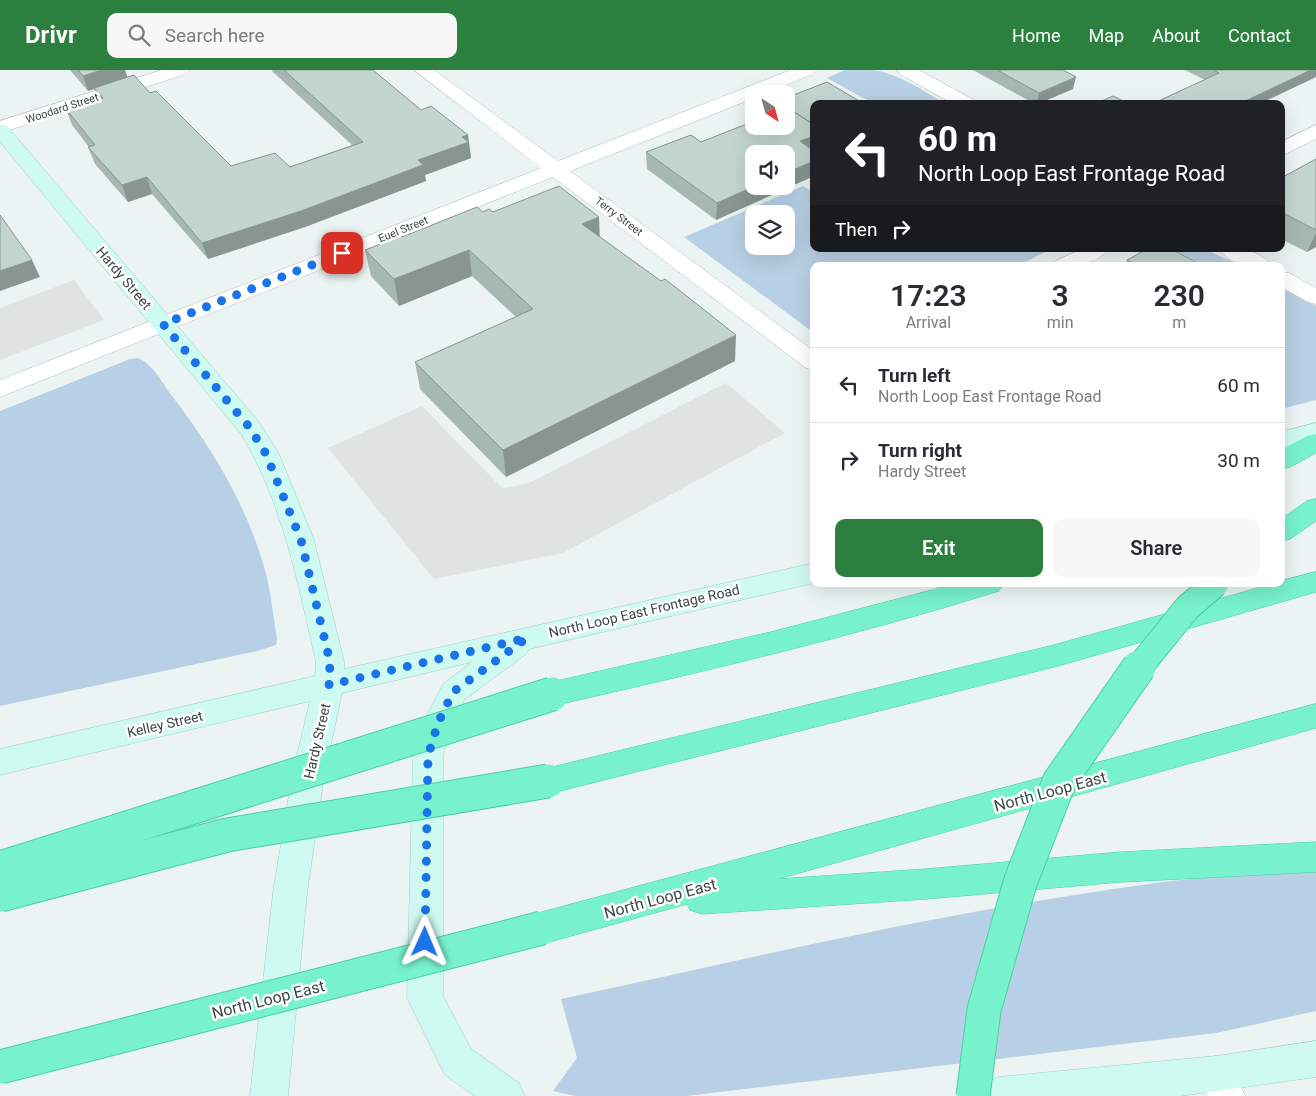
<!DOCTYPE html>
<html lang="en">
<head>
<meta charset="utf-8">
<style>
	body { margin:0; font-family:Roboto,sans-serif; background:#f7f7f7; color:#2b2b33; height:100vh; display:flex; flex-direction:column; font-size:19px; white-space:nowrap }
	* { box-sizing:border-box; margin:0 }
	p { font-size:16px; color:#7c7c81 }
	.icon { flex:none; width:28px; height:28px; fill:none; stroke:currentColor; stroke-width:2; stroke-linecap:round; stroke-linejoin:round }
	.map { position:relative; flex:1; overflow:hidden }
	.details { position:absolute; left:810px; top:192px; width:475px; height:325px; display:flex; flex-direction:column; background:#fff; border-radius:10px; box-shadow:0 5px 20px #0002 }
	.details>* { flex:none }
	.guide { position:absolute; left:810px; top:30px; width:475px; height:152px; border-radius:10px; box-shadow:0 5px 20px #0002; background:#202124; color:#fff; overflow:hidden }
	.needle { width:32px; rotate:144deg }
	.tools { position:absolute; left:745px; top:15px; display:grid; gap:10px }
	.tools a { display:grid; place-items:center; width:50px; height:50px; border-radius:10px; background:#fff; box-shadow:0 5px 20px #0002; font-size:25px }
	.pin { position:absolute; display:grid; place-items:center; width:42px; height:42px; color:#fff; margin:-21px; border-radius:10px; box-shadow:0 2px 8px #0006 }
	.me { position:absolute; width:55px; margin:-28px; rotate:1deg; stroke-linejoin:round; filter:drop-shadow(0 0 4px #0008) }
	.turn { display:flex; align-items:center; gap:18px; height:105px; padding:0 25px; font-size:22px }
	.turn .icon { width:65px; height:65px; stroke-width:2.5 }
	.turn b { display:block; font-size:35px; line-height:42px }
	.then { display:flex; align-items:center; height:48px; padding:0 25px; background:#0003; gap:10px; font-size:19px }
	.eta { display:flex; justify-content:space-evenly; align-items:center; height:85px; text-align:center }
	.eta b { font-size:30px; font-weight:600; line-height:35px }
	.button { display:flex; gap:10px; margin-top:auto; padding:10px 25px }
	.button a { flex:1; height:58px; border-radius:10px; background:#2c803f; color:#fff; font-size:20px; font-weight:600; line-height:58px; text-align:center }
	.button a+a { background:#f7f7f7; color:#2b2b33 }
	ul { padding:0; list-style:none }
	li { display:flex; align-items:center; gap:15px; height:75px; padding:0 25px; border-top:1px solid #e1e1e2 }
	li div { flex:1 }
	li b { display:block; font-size:19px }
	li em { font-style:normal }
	header { display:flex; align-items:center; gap:30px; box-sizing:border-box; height:70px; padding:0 25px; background:#2c803f; color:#fff }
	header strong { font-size:24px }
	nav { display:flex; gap:28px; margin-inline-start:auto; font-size:18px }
	.search { width:350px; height:45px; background:#f7f7f7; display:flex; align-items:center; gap:12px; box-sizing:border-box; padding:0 18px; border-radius:10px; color:#7c7c81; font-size:19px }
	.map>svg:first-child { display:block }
	.green { fill:#b8d0e5; fill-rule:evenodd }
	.parking { fill:#dfe4e2 }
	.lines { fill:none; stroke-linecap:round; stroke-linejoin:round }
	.minor-casing { stroke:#aebfba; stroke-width:1 }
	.secondary-casing { stroke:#9fd0c4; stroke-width:1 }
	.motorway-casing { stroke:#48d1a1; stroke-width:1 }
	.minor { fill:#fff; fill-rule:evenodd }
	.secondary { fill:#cffaf1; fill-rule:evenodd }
	.motorway { fill:#78f2cc; fill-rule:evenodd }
	.motorway-bridge-far1-casing { stroke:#48d1a1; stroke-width:28; stroke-linecap:butt }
	.motorway-bridge-casing { stroke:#48d1a1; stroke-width:35; stroke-linecap:butt }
	.motorway-bridge-far1 { stroke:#78f2cc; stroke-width:26 }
	.motorway-bridge { stroke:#78f2cc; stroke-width:33 }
	.wall { fill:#a7b7b1; fill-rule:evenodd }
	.shaded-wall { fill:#889590 }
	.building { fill:#c2d5ce; stroke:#889590 }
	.route { stroke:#1a73e8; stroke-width:9; stroke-dasharray:0 16.2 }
	.labels { text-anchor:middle; stroke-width:5; stroke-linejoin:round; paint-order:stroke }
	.far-street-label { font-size:11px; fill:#3a4843; stroke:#fff }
	.street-label { font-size:14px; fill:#3a4843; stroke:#fff }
	.near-street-label { font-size:16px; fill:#3a4843; stroke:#fff }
</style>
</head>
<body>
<header>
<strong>Drivr</strong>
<div class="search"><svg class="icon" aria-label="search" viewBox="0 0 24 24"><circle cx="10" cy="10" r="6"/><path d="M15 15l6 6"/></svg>Search here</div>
<nav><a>Home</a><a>Map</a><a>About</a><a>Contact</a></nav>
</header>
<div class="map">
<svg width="1316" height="1026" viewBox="0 0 1316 1026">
	<rect width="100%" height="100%" fill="#ebf4f2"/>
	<g class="green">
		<path d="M845 0C854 0 863 0 872 0 899 3 923 21 946 34H874L827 8Z"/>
		<path d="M803 116 814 123V179H1052L1017 196H814V263L684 167ZM754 144H786V176H754Z"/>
		<path d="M1173 179 1206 180 1242 196H1205Z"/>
		<path d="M1281 217 1316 236V330L1281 339Z"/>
		<path d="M137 288C152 292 163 314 172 326 213 379 247 436 265 500 271 522 273 545 277 568L276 575 257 581 0 636V341L130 289Z"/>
		<path d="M1316 800V941L1216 963 686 1026H575L553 1021 577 988 561 929C725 894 889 854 1056 828 1142 814 1228 802 1316 800Z"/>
	</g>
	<g class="parking">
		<path d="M74 210 104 250 0 290V238Z"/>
		<path d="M726 313 785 363 563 483 434 509 328 378 422 336 502 418 510 417 529 413Z"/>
	</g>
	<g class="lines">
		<g class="minor-casing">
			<g id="minor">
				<path d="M162 0H189L186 4 0 63V51Z"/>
				<path d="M414 0H434L558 91 791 0H816L813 4 763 24H754V28L570 101 814 281V300L806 298 553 107 0 327V310L541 98Z"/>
				<path d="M897 0H919L974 30 976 34H953L900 4Z"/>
				<path d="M1316 55V69L1281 86V72Z"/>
				<path d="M1081 179H1108C1096 196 1071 197 1053 196L1056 191Z"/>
				<path d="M1219 179C1237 178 1260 179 1272 196 1254 197 1231 196 1219 179Z"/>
				<path d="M1281 202 1289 203 1316 218V234L1308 232 1281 217Z"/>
				<path d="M1216 986 1229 991 1245 1026H1207L1198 1004 1203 991Z"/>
			</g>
		</g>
		<g class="secondary-casing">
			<g id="secondary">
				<path d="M0 54 7 56 259 352 279 384 314 470 344 592V599L814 493V513L529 579 526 584 464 630 453 653 443 686V926L471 979 519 1013 525 1026H475L445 1005 407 928 413 686 423 653 443 614 472 592 342 623 324 706 307 823 288 1026H250L273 823 292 706 310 631 0 705V679L315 606 316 592C298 514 283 433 241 364L0 72Z"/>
				<path d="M1316 353V369L1281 379V362Z"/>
				<path d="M1316 971V1007L1180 1026H980L986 1013 999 1007 1216 986Z"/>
			</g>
		</g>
		<g class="motorway-casing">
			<g id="motorway">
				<path d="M1316 364V383L1290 397 1281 400V380L1307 366Z"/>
				<path d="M1316 429V451L1290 469 1281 472V449L1307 431Z"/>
				<path d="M1316 502V522L1054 597 548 724 537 720 532 711 537 702 548 698 1054 575 1272 514H1281V511Z"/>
				<path d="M955 514H1003L999 521C852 567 702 602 552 636L542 632 537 624 542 616 552 612 771 562Z"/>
				<path d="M1316 634V658L778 809 926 799 1121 782 1316 772V802L1121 812 926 829 702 844 690 840 687 834 542 874 530 869 525 858 530 847 542 842Z"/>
			</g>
		</g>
		<use href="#minor" class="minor"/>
		<use href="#secondary" class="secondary"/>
		<use href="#motorway" class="motorway"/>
		<g class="motorway-bridge-far1-casing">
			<path id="motorway-bridge-far1" d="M1138 599 1187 538 1215 514"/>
		</g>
		<g class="motorway-bridge-casing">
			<g id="motorway-bridge">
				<path d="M0 798 552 624"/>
				<path d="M0 825 227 765 548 711"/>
				<path d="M0 997 542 858"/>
				<path d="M973 1026 984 940 1020 813 1059 712 1139 597"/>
			</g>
		</g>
		<use href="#motorway-bridge-far1" class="motorway-bridge-far1"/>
		<use href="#motorway-bridge" class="motorway-bridge"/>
	</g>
	<g class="wall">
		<path d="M70 0H125L127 7 150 23 231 96 290 97 352 75 272 1V0H373L421 40 468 65 471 88 425 105 426 111 305 157 208 189 152 124 128 132 95 94 88 77H89L72 55 66 39 98 30 94 19 88 21Z"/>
		<path d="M973 0H1063L1073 19 1038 34H1035Z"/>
		<path d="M1185 0H1316V7L1259 34H1152L1205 10Z"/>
		<path d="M827 12 861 32 860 34H814V106L716 150 647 99 646 82 691 65 701 72 754 51V56H786V28ZM754 84H786V116H754Z"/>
		<path d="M1316 89V177L1307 182 1281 169V108Z"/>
		<path d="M483 142H493L599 167 735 291 506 407 420 319 415 292 516 247 472 206 399 236 371 206 365 180Z"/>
		<path d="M1127 190 1204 196H1125Z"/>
	</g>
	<g class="shaded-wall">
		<path d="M102 0H125L128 9 94 18V19L88 21 83 6Z"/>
		<path d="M1311 0H1316V7L1259 34H1239Z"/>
		<path d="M1076 7 1073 19 1037 34 1039 23Z"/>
		<path d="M468 65 471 88 425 105 426 111 305 157 208 189 202 173 418 90 462 67Z"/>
		<path d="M814 66V82L800 71Z"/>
		<path d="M814 91V106L716 150 717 133 755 116H786V103Z"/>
		<path d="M147 107 152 124 128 132 122 115Z"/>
		<path d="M599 147 600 174 582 154Z"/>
		<path d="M1316 163V177L1307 182Z"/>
		<path d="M469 180 472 206 399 236 394 209Z"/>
		<path d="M32 190 40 207 0 221V201Z"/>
		<path d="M736 265 735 291 506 407 503 380Z"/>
	</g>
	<g class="building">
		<path d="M78 0H102L83 6Z"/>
		<path d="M284 0H373L421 40 431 36 468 65 462 67 469 72 418 90 423 95 301 141 202 173 147 107 122 115 88 77 95 75 66 39 103 28 94 18 134 5 150 23 156 21 231 96 275 83 290 97 363 72Z"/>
		<path d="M997 0H1063L1076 7 1039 23Z"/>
		<path d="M1213 0H1311L1239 34H1152L1219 3Z"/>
		<path d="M827 12 861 32 856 34H814V51L810 52 788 38 786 39V28Z"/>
		<path d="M1113 26 1129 34H1095Z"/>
		<path d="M788 38 814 55V66L800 71 814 81V91L786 103V84H754V116H755L717 133 646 82 691 65 701 72 754 51V56H786V39Z"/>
		<path d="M1316 89V160L1281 142V108Z"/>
		<path d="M559 116 599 147 582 154 661 211 665 209 736 265 503 380 415 292 533 239 469 180 394 209 365 180 401 166 402 167 477 137 483 142 489 139 493 142Z"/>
		<path d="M0 145 32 190 0 201Z"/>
		<path d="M1147 179H1171L1204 196H1135L1136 195 1127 190Z"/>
	</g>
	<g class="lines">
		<path class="route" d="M342 183 163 254 250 358 266 384 301 470 330 592 329 615 527 568 453 622 438 653 428 686 425 872"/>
	</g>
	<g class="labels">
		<g class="far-street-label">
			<text transform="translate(62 38) rotate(-18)" y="4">Woodard Street</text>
			<text transform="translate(619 146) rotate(37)" y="4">Terry Street</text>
			<text transform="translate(403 159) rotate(-22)" y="4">Euel Street</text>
		</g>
		<g class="street-label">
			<text transform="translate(124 208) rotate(50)" y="5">Hardy Street</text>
			<text transform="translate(644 541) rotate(-13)" y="5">North Loop East Frontage Road</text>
			<text transform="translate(165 654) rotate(-13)" y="5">Kelley Street</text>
			<text transform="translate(317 671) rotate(-77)" y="5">Hardy Street</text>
		</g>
		<g class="near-street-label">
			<text transform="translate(1050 721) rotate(-15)" y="6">North Loop East</text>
			<text transform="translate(660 828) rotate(-15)" y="6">North Loop East</text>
			<text transform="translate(268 929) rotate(-14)" y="6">North Loop East</text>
		</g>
	</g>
</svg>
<div class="tools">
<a><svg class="needle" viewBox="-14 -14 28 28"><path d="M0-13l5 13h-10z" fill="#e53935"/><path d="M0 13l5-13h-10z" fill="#7c7c81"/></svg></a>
<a><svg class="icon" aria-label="sound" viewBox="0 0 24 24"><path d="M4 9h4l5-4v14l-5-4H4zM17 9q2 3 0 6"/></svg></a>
<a><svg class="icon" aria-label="layers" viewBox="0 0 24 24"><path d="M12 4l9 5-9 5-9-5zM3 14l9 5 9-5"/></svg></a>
</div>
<div class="pin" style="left:342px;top:183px;background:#d93025"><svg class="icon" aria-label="arrive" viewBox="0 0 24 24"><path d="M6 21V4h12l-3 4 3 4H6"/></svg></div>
<svg class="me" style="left:425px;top:872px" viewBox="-20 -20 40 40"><path d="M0-17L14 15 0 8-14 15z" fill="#1a73e8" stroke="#fff" stroke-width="4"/></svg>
<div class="guide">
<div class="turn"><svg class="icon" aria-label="left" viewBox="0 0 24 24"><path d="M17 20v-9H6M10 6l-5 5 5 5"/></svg><div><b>60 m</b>North Loop East Frontage Road</div></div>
<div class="then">Then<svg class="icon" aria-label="right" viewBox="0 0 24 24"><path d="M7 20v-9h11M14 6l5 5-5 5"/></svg></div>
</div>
<section class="details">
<div class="eta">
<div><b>17:23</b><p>Arrival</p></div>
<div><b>3</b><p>min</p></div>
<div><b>230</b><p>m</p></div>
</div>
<ul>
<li><svg class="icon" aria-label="left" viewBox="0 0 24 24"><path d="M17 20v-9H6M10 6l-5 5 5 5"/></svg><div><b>Turn left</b><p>North Loop East Frontage Road</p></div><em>60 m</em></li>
<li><svg class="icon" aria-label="right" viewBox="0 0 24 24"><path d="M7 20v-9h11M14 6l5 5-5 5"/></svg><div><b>Turn right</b><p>Hardy Street</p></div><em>30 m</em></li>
</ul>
<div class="button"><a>Exit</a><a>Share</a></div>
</section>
</div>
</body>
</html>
